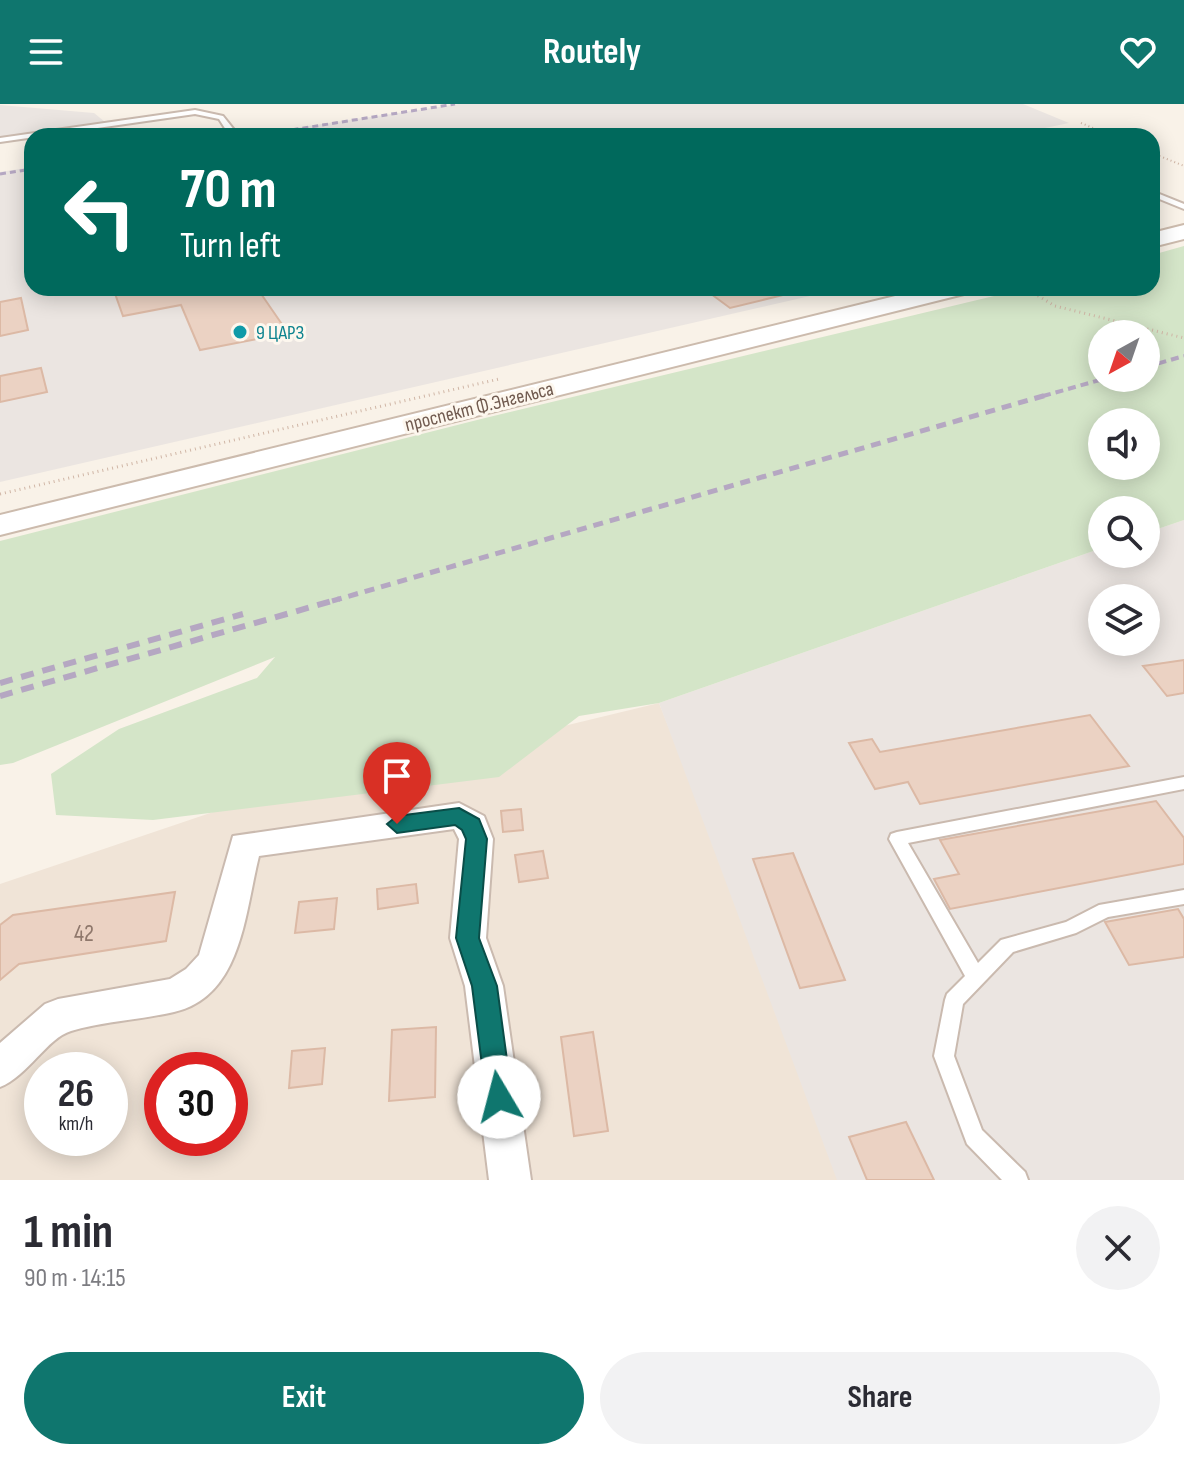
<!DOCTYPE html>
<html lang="en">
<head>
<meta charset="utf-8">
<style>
	body { margin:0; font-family:"Sofia Sans Condensed",sans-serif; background:#f2f2f3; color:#2b2b33; height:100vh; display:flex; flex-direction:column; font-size:30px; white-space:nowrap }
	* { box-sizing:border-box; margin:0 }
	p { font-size:26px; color:#7c7c81 }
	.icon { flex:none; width:44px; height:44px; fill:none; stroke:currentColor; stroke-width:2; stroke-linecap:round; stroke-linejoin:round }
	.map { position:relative; height:1076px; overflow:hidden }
	.sheet { display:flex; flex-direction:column; background:#fff; flex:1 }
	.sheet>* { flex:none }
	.banner { position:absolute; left:24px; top:24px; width:1136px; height:168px; border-radius:24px; box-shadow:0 4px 20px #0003; background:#00695c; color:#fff; overflow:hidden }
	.needle { width:52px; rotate:220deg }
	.tools { position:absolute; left:1088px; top:216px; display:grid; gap:16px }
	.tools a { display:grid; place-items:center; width:72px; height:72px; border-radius:50%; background:#fff; box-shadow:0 4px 20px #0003; font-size:40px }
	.speed { position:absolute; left:24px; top:948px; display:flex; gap:16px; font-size:40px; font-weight:700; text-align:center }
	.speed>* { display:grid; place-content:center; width:104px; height:104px; border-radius:50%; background:#fff; box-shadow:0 4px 20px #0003; line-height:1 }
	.speed small { font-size:20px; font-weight:400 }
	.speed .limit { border:12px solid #d22; background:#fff; color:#111 }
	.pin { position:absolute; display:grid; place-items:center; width:68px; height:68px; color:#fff; margin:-82px -34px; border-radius:50% 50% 50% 0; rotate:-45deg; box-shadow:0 0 8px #0007 }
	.pin .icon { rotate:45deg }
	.me { position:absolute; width:88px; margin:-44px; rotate:352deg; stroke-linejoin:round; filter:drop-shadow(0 0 6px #0008) }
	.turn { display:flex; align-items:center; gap:28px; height:168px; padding:0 24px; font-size:36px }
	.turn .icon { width:104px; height:104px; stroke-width:2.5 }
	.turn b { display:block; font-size:56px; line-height:68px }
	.round { display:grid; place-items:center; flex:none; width:84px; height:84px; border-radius:42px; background:#f2f2f3 }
	.headline { display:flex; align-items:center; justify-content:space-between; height:136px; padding:0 24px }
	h1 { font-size:48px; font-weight:700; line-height:60px }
	.primary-button { display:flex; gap:16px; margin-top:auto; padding:16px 24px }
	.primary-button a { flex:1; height:92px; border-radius:48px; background:#0f766e; color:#fff; font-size:32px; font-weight:700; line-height:92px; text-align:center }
	.primary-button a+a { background:#f2f2f3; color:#2b2b33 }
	header { display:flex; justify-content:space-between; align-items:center; height:104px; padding:0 24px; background:#0f766e; color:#fff; font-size:36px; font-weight:700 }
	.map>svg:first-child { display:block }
	.residential { fill:#f0e4d7; fill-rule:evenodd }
	.industrial { fill:#ebe5e1; fill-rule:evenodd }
	.green { fill:#d4e5c8; fill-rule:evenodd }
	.building { fill:#ebd2c3; stroke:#dcb9a5; stroke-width:2 }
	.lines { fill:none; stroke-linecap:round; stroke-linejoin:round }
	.lane-casing { stroke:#cabaaf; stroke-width:4 }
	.street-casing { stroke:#cabaaf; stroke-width:4 }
	.secondary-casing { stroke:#ccbbad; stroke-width:4 }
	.path-far1 { stroke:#d0b6a6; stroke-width:2; stroke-dasharray:1 3; stroke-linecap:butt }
	.path { stroke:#d0b6a6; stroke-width:3; stroke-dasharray:1 4; stroke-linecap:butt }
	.lane { fill:#fff; fill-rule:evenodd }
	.street { fill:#fff; fill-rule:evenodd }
	.secondary { fill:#fff; fill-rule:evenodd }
	.rail-far3 { stroke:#b5a7c2; stroke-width:3; stroke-dasharray:6 4; stroke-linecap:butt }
	.rail-far2 { stroke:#b5a7c2; stroke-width:4; stroke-dasharray:8 5; stroke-linecap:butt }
	.rail-far1 { stroke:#b5a7c2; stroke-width:5; stroke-dasharray:10 7; stroke-linecap:butt }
	.rail { stroke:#b5a7c2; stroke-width:6; stroke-dasharray:13 9; stroke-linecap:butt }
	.route { fill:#0f766e; stroke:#0a4d48; stroke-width:2 }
	.culture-dot { fill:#0f9aa8; stroke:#fdf7ee; stroke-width:3 }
	.labels { text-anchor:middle; stroke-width:6; stroke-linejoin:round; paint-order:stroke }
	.far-culture-label { font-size:20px; fill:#0d838f; stroke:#fdf7ee; text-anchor:start }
	.far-street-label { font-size:20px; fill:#705a4f; stroke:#fdf7ee }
	.near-number-label { font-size:24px; fill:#8f786c }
</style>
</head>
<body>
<header><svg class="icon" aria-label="menu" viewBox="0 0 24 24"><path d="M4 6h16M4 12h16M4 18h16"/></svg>Routely<svg class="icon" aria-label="heart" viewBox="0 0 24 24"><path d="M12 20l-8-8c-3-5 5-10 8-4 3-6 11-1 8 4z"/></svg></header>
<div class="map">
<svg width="1184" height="1076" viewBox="0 0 1184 1076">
	<rect width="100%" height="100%" fill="#f9f2e8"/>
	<path class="residential" d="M659 599 848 1076H0V780L225 704ZM42 966H110V1034H42ZM162 966H230V1034H162Z"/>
	<g class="industrial">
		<path d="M459 0H1023L1069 19 1007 32H241Z"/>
		<path d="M0 1 94 9 105 18 0 34Z"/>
		<path d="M32 63V184H845L0 378V68Z"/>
		<path d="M1184 416V1076H837L659 599 1102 444V450H1146V429ZM1102 494H1146V538H1102Z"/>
	</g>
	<path class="green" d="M1184 142V416L1146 429V406H1102V444L659 599 579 612 499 673 153 716 56 711 51 670 119 625 257 574 275 553 13 659 0 661V437L481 315 1027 184H1152V151ZM1102 230H1146V274H1102ZM1102 318H1146V362H1102Z"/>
	<g class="building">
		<path d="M113 184H257L288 229 200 246 181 201 123 212Z"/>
		<path d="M703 184H782L783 191 730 204Z"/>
		<path d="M21 194 28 226 0 232V198Z"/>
		<path d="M41 264 47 288 0 298V272Z"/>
		<path d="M1184 556V589L1167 592 1143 562Z"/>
		<path d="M1090 611 1129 662 920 700 908 678 875 685 849 639 872 635 880 648Z"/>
		<path d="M1156 697 1184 734V760L950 805 934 775 959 770 940 736Z"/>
		<path d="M521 705 523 726 503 728 501 707Z"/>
		<path d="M543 747 548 774 519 778 515 751Z"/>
		<path d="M793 749 845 876 800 884 753 755Z"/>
		<path d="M416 780 418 799 378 805 377 785Z"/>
		<path d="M175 788 166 837 19 860 0 876V821L13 811Z"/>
		<path d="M337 794 334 825 295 829 299 798Z"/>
		<path d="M1178 805 1184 815V853L1129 861 1105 818Z"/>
		<path d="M436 923 435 993 389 997 392 926Z"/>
		<path d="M593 928 608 1027 574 1032 561 933Z"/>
		<path d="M325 944 322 980 289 984 292 947Z"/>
		<path d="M906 1018 934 1076H867L849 1033Z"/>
	</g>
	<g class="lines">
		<g class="lane-casing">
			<g id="lane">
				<path d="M195 6 223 12 235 27 228 29 219 15 195 10 0 38V34Z"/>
				<path d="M1152 87 1184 100V105L1152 92Z"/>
				<path d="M1184 673V685L908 739 978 859 1001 836 1066 818 1099 801 1184 786V800L1108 813 1076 829 1013 848 963 900 954 952 982 1026 1025 1068 1028 1076H1002L967 1040 934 952 945 896 947 890 965 872 889 735 891 730 897 728Z"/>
			</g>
		</g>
		<g class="street-casing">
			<path id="street" d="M459 699 484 712 493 735 486 834 503 882 531 1076H489L465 882 450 834 459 735 454 725 259 752C245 808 242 893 174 908 140 916 104 917 71 927 47 934 28 972 0 983V939L45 900 58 895 170 875 186 865 199 851 233 732Z"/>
		</g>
		<g class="secondary-casing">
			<g id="secondary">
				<path d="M1184 121V135L1152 143V129Z"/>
				<path d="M928 184H972L968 189 0 431V411Z"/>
			</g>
		</g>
		<g class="path-far1">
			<path d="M1081 19 1112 32"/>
			<path d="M1152 49 1184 62"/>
		</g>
		<g class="path">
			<path d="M1025 184 1055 202 1184 234"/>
			<path d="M0 390 499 275"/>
		</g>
		<use href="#lane" class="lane"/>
		<use href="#street" class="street"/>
		<use href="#secondary" class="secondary"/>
		<g class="rail-far3">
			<path d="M253 32 455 0"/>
			<path d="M0 70 32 65"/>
		</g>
		<g class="rail-far2">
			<path d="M1146 263 1184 252"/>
			<path d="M1043 292 1107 274"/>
		</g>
		<path class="rail-far1" d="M332 497 1050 290"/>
		<g class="rail">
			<path d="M0 579 243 510"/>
			<path d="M0 592 339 495"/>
		</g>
	</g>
	<path class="route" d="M459 704 479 715 487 735 479 834 497 882 512 993 508 1002 499 1006 490 1002 486 993 472 882 456 834 466 735 462 726 455 721 397 729 387 720 397 712Z"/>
	<circle class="culture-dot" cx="240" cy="228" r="8"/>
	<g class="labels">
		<g class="far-culture-label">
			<text x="256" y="235">9 ЦАРЗ</text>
		</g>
		<g class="far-street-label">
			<text transform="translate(479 302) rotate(-14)" y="7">проспект Ф.Энгельса</text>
		</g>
		<g class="near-number-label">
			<text x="84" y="837">42</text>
		</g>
	</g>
</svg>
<div class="tools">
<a><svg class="needle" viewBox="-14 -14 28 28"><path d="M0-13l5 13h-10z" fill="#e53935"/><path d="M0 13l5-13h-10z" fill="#7c7c81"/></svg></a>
<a><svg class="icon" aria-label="sound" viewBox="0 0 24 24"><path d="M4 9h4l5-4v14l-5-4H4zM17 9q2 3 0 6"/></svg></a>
<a><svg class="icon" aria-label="search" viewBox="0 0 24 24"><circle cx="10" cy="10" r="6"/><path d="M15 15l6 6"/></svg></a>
<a><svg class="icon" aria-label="layers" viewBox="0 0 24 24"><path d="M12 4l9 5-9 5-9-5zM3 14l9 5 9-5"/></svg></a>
</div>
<div class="speed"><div>26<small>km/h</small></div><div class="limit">30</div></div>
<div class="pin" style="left:397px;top:720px;background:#d93025"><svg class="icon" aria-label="arrive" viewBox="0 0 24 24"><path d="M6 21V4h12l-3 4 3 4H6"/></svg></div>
<svg class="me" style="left:499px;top:993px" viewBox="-20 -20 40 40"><circle r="19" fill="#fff"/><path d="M0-13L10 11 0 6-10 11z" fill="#0f766e"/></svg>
<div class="banner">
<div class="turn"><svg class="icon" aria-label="left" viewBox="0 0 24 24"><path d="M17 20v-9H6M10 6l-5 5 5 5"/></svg><div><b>70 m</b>Turn left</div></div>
</div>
</div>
<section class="sheet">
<div class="headline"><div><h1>1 min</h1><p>90 m · 14:15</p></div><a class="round"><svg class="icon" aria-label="close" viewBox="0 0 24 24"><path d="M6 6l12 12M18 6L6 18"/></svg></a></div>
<div class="primary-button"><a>Exit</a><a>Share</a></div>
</section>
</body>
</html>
